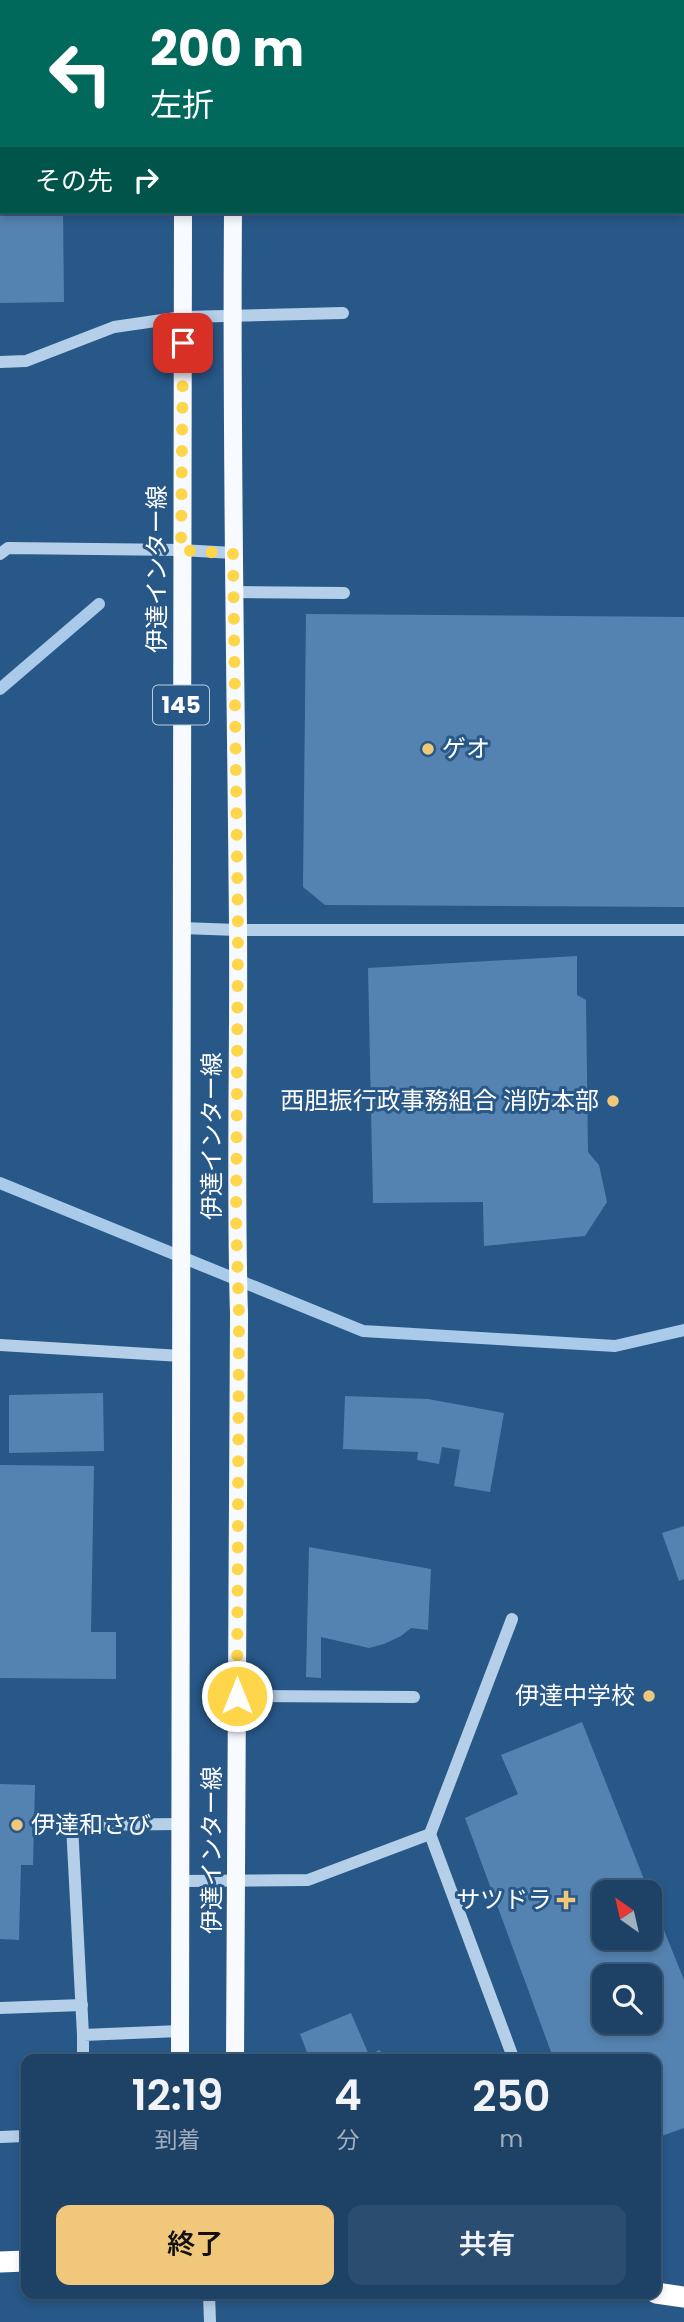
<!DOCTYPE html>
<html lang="ja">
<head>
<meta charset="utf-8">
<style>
	body { margin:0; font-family:Poppins,"Noto Sans JP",sans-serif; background:#2b4d6f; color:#f1f3f6; height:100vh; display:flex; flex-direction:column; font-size:26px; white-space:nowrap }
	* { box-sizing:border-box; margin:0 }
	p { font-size:23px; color:#a1b0bf }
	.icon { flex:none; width:38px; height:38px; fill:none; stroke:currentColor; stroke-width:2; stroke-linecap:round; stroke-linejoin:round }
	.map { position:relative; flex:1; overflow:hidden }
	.drawer { position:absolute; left:21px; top:2054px; width:640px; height:245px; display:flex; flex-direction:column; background:#1e4266; border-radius:14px; box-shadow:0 4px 10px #0003,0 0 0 2px #3c5b7a }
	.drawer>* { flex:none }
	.top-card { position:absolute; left:0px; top:0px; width:684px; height:214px; box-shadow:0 4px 10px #0003,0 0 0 2px #3c5b7a; background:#00695c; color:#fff; overflow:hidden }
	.needle { width:46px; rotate:326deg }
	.controls { position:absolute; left:592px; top:1880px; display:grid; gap:14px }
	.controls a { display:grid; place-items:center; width:70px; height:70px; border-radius:14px; background:#1e4266; box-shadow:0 4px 10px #0003,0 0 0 2px #3c5b7a; font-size:35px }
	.pin { position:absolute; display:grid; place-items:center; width:60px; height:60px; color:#fff; margin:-30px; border-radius:14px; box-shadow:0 4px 10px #0006 }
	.me { position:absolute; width:77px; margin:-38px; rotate:0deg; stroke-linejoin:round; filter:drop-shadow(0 0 5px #0008) }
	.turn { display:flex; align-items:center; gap:24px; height:147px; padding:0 35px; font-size:32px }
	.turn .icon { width:91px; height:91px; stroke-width:2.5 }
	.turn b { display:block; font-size:49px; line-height:60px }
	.then { display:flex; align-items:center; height:66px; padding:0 35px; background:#0003; gap:14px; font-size:26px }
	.eta { display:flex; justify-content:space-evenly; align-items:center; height:119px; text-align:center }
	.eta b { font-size:42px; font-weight:600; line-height:49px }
	.action { display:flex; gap:14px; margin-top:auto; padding:14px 35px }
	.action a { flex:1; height:80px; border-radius:14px; background:#f0c77b; color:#111; font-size:28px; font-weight:600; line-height:80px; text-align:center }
	.action a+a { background:#2b4d6f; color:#f1f3f6 }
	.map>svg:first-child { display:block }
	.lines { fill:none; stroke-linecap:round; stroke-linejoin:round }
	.stream { stroke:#a9cae9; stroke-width:12 }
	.building { fill:#5583b1; fill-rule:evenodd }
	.minor { stroke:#b5cfe8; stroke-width:12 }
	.major { stroke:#f7fafe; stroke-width:18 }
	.highway { stroke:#fff; stroke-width:21 }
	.route { stroke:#ffd54a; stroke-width:12; stroke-dasharray:0 21.6 }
	.poi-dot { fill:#f0c77b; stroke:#285888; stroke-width:2.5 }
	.labels { text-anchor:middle; stroke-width:6; stroke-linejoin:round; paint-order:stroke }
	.shield { fill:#285888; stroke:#becddb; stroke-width:2 }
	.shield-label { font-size:23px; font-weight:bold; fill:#fff }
	.street-label { font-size:24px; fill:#fff; stroke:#285888 }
	.poi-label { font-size:24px; fill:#fff; stroke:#285888; text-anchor:end }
</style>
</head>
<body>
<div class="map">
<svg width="684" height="2322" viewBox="0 0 684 2322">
	<rect width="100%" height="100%" fill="#285888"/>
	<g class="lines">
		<g class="stream">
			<path d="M429 2 431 0"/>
			<path d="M0 63H2"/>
			<path d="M0 689 99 604"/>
			<path d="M0 1183 363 1331 615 1346 684 1330"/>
		</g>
	</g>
	<g class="building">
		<path d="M0 212H63L64 302 0 303Z"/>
		<path d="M306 614 684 617V907L325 905 303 887Z"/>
		<path d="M577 956V995L586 1000 588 1152 599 1165 607 1202 585 1236 484 1246 483 1202 373 1203 368 968Z"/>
		<path d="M103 1393 104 1451 9 1453V1395Z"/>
		<path d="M345 1396 428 1399 504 1413 490 1492 454 1486 460 1450 442 1447 439 1464 417 1460 418 1452 343 1449Z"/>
		<path d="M0 1465 94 1466 91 1632H116V1679L0 1678Z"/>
		<path d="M684 1526V1579L679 1581 662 1533Z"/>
		<path d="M309 1547 431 1569 428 1630 411 1628 401 1636 384 1644 369 1648 321 1637V1678L306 1677Z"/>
		<path d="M582 1722 649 1892H604V1937H649V1893L684 1980V2128L656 2138V2060H554L465 1818 518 1794 501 1755ZM604 1976H649V2021H604Z"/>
		<path d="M0 1784 35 1785 33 1865H21L19 1940 0 1939Z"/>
		<path d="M351 2013 369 2055 380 2050 384 2060H310L300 2034Z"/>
	</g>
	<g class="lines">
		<g class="minor">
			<path d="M0 362 26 361 114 327 183 317 343 313"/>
			<path d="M0 554 8 548 181 550 233 553"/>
			<path d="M234 592 344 593"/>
			<path d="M181 928 238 930H684"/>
			<path d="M0 1345 181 1356"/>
			<path d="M237 1696 414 1697"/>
			<path d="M430 1834 514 2060"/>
			<path d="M180 1881 308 1880 430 1834 512 1619"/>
			<path d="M0 2008 82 2005"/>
			<path d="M83 2035 72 1825 180 1824"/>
			<path d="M83 2060V2035L180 2031"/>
			<path d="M0 2137 26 2136"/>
			<path d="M209 2294 210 2322"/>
		</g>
		<g class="major">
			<path d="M183 0V2"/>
			<path d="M236 0V2"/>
			<path d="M233 212C231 450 236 688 238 926 239 1056 235 1185 239 1314L235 2060"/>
			<path d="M180 2060 183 212"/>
		</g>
		<g class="highway">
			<path d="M0 2262 26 2261"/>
			<path d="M656 2293 684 2297"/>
		</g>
	</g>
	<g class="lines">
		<path class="route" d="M183 343 181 550 233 554 238 930 236 1220 239 1314 237 1696"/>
	</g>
	<g class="poi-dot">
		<circle cx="428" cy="749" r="7"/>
		<circle cx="613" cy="1101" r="7"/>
		<circle cx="649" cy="1696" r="7"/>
		<circle cx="17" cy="1825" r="7"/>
		<path d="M562.5 1889.5h7v7h7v7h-7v7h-7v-7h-7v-7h7z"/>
	</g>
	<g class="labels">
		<rect class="shield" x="153" y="685.5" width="56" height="39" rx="5"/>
		<g class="shield-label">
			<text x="181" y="713">145</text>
		</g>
		<g class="street-label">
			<text transform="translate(157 569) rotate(-90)" y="8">伊達インター線</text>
			<text transform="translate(212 1136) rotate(-90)" y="8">伊達インター線</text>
			<text transform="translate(212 1850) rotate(-90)" y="8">伊達インター線</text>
		</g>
		<g class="poi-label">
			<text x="442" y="757" text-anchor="start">ゲオ</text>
			<text x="599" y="1109">西胆振行政事務組合 消防本部</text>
			<text x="635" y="1704">伊達中学校</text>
			<text x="31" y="1833" text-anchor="start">伊達和さび</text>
			<text x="552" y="1908">サツドラ</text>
		</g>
	</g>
</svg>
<div class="controls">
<a><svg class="needle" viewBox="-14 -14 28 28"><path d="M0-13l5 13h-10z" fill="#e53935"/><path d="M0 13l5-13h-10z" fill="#a1b0bf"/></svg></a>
<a><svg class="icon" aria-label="search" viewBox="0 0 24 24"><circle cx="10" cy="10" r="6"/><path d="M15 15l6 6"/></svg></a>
</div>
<div class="pin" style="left:183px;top:343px;background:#d93025"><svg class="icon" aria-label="arrive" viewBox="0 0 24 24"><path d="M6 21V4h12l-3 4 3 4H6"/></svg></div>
<svg class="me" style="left:237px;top:1696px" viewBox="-20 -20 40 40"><circle r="17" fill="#ffd54a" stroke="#fff" stroke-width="3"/><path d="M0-11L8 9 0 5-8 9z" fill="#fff"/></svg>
<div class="top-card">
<div class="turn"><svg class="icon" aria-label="left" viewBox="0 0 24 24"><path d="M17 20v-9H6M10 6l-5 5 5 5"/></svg><div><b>200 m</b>左折</div></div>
<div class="then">その先<svg class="icon" aria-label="right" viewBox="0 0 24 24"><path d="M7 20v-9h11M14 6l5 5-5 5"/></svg></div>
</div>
<section class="drawer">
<div class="eta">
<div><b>12:19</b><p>到着</p></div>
<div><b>4</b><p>分</p></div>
<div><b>250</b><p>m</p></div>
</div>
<div class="action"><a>終了</a><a>共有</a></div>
</section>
</div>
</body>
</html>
